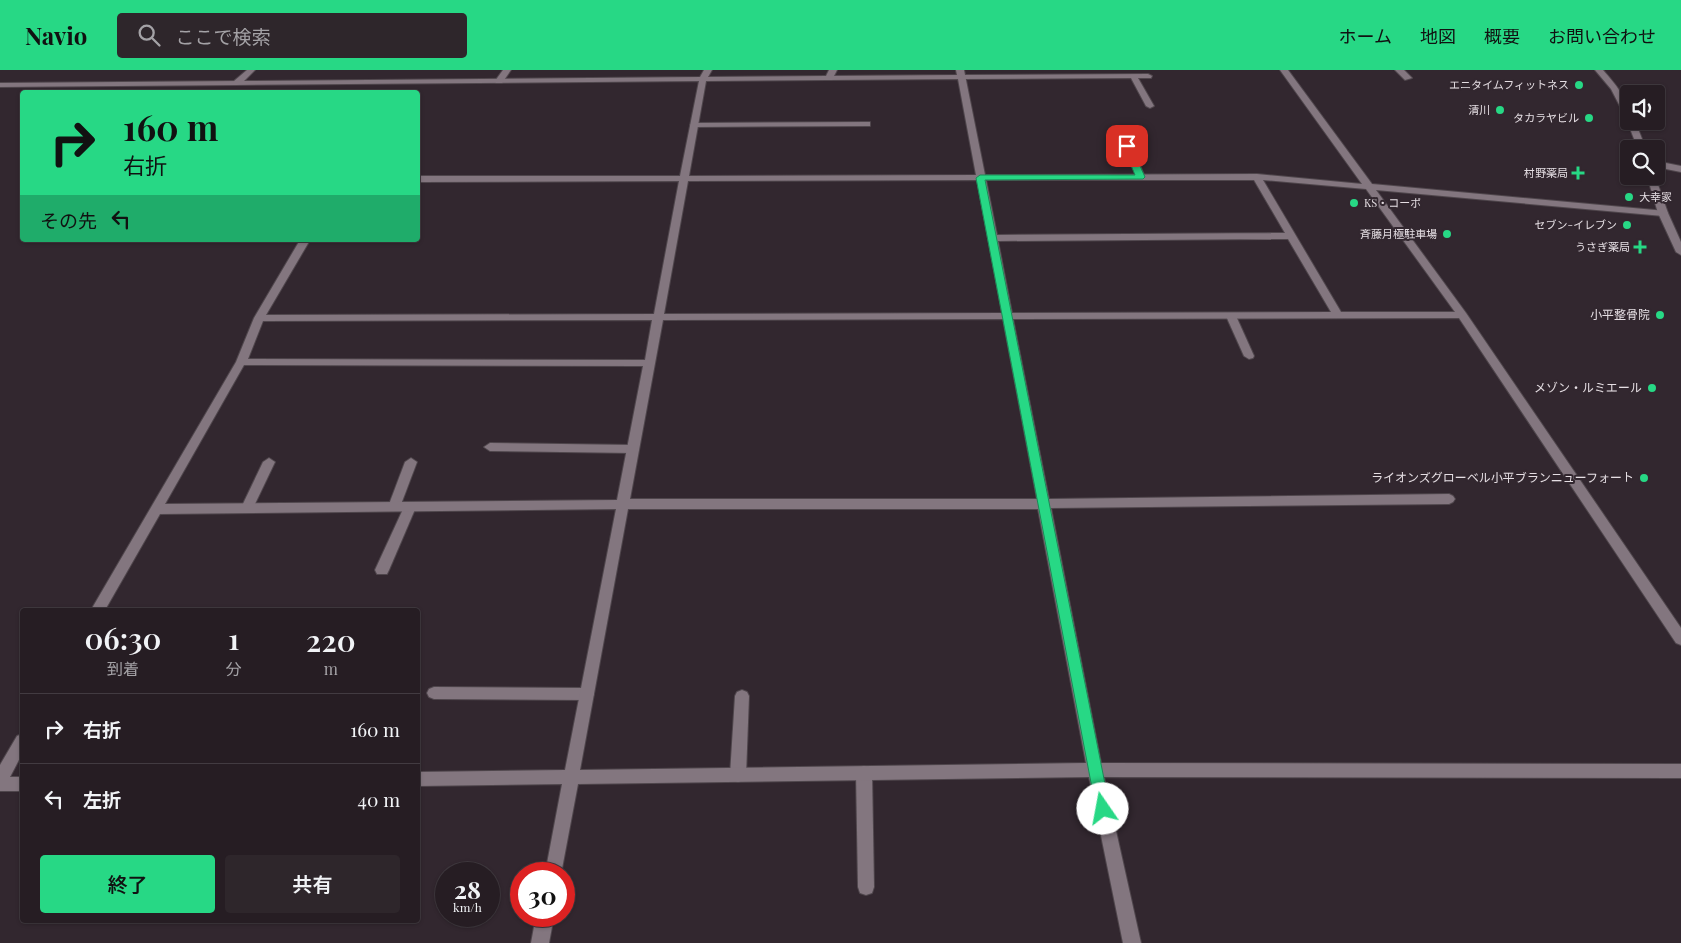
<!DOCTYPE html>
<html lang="ja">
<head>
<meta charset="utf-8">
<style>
	body { margin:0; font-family:"Playfair Display","Noto Sans JP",serif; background:#2e262b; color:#f1f3f6; height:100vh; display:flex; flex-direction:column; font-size:19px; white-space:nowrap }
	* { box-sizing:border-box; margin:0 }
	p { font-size:16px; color:#a4a2a6 }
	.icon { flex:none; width:28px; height:28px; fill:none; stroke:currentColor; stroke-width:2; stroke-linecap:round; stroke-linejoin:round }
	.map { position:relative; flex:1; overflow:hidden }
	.sheet { position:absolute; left:20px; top:538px; width:400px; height:315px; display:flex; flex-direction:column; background:#261d23; border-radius:5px; box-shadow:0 1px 4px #0004,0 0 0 1px #423b41 }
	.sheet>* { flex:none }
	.hud { position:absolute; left:20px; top:20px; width:400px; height:152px; border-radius:5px; box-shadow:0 1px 4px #0004,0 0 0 1px #423b41; background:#27d885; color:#111; overflow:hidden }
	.buttons { position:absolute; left:1620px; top:15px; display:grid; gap:10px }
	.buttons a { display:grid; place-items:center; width:45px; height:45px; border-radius:5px; background:#261d23; box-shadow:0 1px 4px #0004,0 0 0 1px #423b41; font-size:25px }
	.speed { position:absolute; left:435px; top:792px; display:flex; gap:10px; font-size:25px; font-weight:700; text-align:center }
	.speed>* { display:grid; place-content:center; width:65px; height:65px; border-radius:50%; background:#261d23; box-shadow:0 1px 4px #0004,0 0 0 1px #423b41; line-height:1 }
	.speed small { font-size:12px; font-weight:400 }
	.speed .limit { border:8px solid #d22; background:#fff; color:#111 }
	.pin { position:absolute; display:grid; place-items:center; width:42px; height:42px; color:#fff; margin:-21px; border-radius:10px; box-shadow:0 2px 8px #0006 }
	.me { position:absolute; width:55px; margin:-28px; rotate:348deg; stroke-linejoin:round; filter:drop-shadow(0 0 4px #0008) }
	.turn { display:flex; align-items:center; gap:18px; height:105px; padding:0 20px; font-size:22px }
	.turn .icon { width:65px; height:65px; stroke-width:2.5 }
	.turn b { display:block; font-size:35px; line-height:42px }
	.then { display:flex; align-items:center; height:48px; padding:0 20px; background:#0003; gap:10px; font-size:19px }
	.eta { display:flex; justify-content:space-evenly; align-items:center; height:85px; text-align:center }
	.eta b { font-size:30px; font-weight:600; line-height:35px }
	.cta { display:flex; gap:10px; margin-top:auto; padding:10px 20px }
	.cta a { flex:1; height:58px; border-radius:5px; background:#27d885; color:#111; font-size:20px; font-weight:600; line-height:58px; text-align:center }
	.cta a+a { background:#2e262b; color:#f1f3f6 }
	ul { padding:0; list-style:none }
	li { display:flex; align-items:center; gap:15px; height:70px; padding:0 20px; border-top:1px solid #423b41 }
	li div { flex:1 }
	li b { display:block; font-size:19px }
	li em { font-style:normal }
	header { display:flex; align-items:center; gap:30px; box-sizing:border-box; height:70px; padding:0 25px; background:#27d885; color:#111 }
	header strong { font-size:24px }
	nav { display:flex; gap:28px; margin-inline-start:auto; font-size:18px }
	.search { width:350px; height:45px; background:#2e262b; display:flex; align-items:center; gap:12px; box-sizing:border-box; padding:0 18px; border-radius:5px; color:#a4a2a6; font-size:19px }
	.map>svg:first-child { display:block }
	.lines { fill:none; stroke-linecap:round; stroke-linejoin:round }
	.service-casing { stroke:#4f464c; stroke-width:2 }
	.minor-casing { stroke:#4f464c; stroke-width:2 }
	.tertiary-casing { stroke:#4f464c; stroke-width:2 }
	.secondary-casing { stroke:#4f464c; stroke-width:2 }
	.service { fill:#83767f; fill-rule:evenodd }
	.minor { fill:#83767f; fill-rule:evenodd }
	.tertiary { fill:#83767f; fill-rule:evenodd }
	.secondary { fill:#83767f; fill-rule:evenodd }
	.route { fill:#27d885; stroke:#198c56 }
	.poi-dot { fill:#27d885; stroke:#32272f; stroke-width:2 }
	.labels { text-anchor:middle; stroke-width:4; stroke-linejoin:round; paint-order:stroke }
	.far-poi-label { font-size:11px; fill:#e5dee3; stroke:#32272f; text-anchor:end }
	.poi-label { font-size:12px; fill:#e5dee3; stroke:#32272f; text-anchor:end }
</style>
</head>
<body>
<header>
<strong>Navio</strong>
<div class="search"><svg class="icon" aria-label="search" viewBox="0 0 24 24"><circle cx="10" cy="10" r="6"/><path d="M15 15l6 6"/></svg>ここで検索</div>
<nav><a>ホーム</a><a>地図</a><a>概要</a><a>お問い合わせ</a></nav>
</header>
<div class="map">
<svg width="1681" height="873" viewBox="0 0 1681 873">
	<rect width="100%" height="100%" fill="#32272f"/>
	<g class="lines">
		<g class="service-casing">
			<g id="service">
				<path d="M503 0H511L502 13H496L495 11Z"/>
				<path d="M829 0H837L832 10H829L825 8Z"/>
				<path d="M1395 0H1404L1412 8 1405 10Z"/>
				<path d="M1148 4 1152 6 1151 8H1138L1154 36 1150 38 1146 36 1131 8 961 9 957 7 961 5Z"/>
				<path d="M240 11 241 13 237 15 0 17V13Z"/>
				<path d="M867 52H870V56L694 57 690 55 694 53Z"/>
				<path d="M1127 73 1131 76 1145 107 1144 109H1138L1137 107 1123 76Z"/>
				<path d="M1231 243 1236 246 1254 286 1253 288 1249 289 1244 286 1226 246Z"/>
				<path d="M490 373 633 375 639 379 633 383 490 381 484 377Z"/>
				<path d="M269 388 275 392 253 438 251 441H243L241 438 263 392Z"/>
				<path d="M411 388 417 392 400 437 398 440H390L388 437 405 392Z"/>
				<path d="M410 432 414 434 416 437 389 500 387 504H377L375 500 404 437 406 434Z"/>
				<path d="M434 617 587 618 592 620 594 624 592 628 587 630 434 629 429 627 427 623 429 619Z"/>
				<path d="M742 620 747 622 749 626 746 705 743 710 738 712 733 710 730 705 735 626 737 622Z"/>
				<path d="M864 696 869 698 872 703 874 817 872 823 866 825 860 823 858 817 856 703 859 698Z"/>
			</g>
		</g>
		<g class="minor-casing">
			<g id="minor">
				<path d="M247 0H255L244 11 700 7 704 0H712L708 7 957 5 956 0H964L985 105 1257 104 1362 114 1280 0H1288L1372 114 1666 141 1668 143 1663 146 1376 120 1466 243 1681 558V575L1676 573 1459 248 1013 249 1049 429 1449 424 1453 426 1455 429 1453 432 1449 434 1051 438 1101 693 1681 694V708L1104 707 1141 873H1123L1089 707 578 714 561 804H545L562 714 418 716V702L565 700 616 439 160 444 105 540H91L236 292 254 248 300 170H310L266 245 654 244 679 111 418 112V106H680L699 11 234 15V11ZM958 9 976 105 689 106 706 11ZM977 110 1002 243 664 244 688 111ZM986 110H1254L1285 163 997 165ZM1263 110 1366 119 1455 242H1341ZM1288 169 1331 242 1012 243 998 171ZM1003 249 1037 429H630L663 250ZM652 250 645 290 248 289 263 251ZM244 295 643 296 617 430 165 434ZM628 439H1038L1086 693 580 700Z"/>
				<path d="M22 664V684L10 707H22V721H0V695L17 666Z"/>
				<path d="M536 846H554L549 873H531Z"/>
			</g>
		</g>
		<g class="tertiary-casing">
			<path id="tertiary" d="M1656 91 1681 96V102L1656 97Z"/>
		</g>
		<g class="secondary-casing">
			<g id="secondary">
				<path d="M1595 0H1603C1615 14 1629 29 1629 48L1625 46 1611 19Z"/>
				<path d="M1628 49 1629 51H1635L1646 79H1638L1627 51Z"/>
				<path d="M1647 106H1655L1668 143 1681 172V185L1676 182 1658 143Z"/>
			</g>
		</g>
		<use href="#service" class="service"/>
		<use href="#minor" class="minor"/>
		<use href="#tertiary" class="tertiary"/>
		<use href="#secondary" class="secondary"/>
	</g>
	<path class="route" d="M1124 74 1131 76 1145 107 1143 109 985 110 1110 739 1108 744 1103 746 1098 744 1096 739 976 108 980 105H1135L1123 76Z"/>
	<g class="poi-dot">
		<circle cx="1579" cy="15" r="5"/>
		<circle cx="1500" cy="40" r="5"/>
		<circle cx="1589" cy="48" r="5"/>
		<path d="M1575.5 95.5h5v5h5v5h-5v5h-5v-5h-5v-5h5z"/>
		<circle cx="1629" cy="127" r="5"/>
		<circle cx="1354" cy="133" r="5"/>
		<circle cx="1627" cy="155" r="5"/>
		<circle cx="1447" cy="164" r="5"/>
		<path d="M1637.5 169.5h5v5h5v5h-5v5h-5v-5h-5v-5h5z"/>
		<circle cx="1660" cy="245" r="5"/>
		<circle cx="1652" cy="318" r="5"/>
		<circle cx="1644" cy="408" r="5"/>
	</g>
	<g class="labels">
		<g class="far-poi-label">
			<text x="1569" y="19">エニタイムフィットネス</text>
			<text x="1490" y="44">清川</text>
			<text x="1579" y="52">タカラヤビル</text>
			<text x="1568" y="107">村野薬局</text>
			<text x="1639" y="131" text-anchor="start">大幸家</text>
			<text x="1364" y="137" text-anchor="start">KS・コーポ</text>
			<text x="1617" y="159">セブン-イレブン</text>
			<text x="1437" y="168">斉藤月極駐車場</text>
			<text x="1630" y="181">うさぎ薬局</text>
		</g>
		<g class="poi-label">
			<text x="1650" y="249">小平整骨院</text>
			<text x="1642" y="322">メゾン・ルミエール</text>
			<text x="1634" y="412">ライオンズグローベル小平ブランニューフォート</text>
		</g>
	</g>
</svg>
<div class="buttons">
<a><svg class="icon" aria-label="sound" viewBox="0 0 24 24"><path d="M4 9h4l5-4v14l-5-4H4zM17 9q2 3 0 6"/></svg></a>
<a><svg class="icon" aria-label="search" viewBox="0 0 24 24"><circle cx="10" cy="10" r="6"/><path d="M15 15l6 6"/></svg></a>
</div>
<div class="speed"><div>28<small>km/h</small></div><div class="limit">30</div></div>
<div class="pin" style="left:1127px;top:76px;background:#d93025"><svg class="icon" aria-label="arrive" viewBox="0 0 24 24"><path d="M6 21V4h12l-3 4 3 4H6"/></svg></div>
<svg class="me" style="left:1103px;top:739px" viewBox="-20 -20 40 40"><circle r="19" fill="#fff"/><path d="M0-13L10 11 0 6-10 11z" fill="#27d885"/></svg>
<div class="hud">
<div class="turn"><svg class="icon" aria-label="right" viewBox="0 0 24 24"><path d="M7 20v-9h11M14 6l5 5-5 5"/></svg><div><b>160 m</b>右折</div></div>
<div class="then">その先<svg class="icon" aria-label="left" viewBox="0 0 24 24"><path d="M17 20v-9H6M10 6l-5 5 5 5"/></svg></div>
</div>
<section class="sheet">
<div class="eta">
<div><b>06:30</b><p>到着</p></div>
<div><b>1</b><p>分</p></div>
<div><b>220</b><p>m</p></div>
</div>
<ul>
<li><svg class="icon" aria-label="right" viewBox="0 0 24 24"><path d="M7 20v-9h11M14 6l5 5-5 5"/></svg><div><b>右折</b></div><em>160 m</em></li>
<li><svg class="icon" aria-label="left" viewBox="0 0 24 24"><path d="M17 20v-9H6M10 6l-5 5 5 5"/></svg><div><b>左折</b></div><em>40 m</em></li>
</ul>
<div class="cta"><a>終了</a><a>共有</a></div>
</section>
</div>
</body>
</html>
